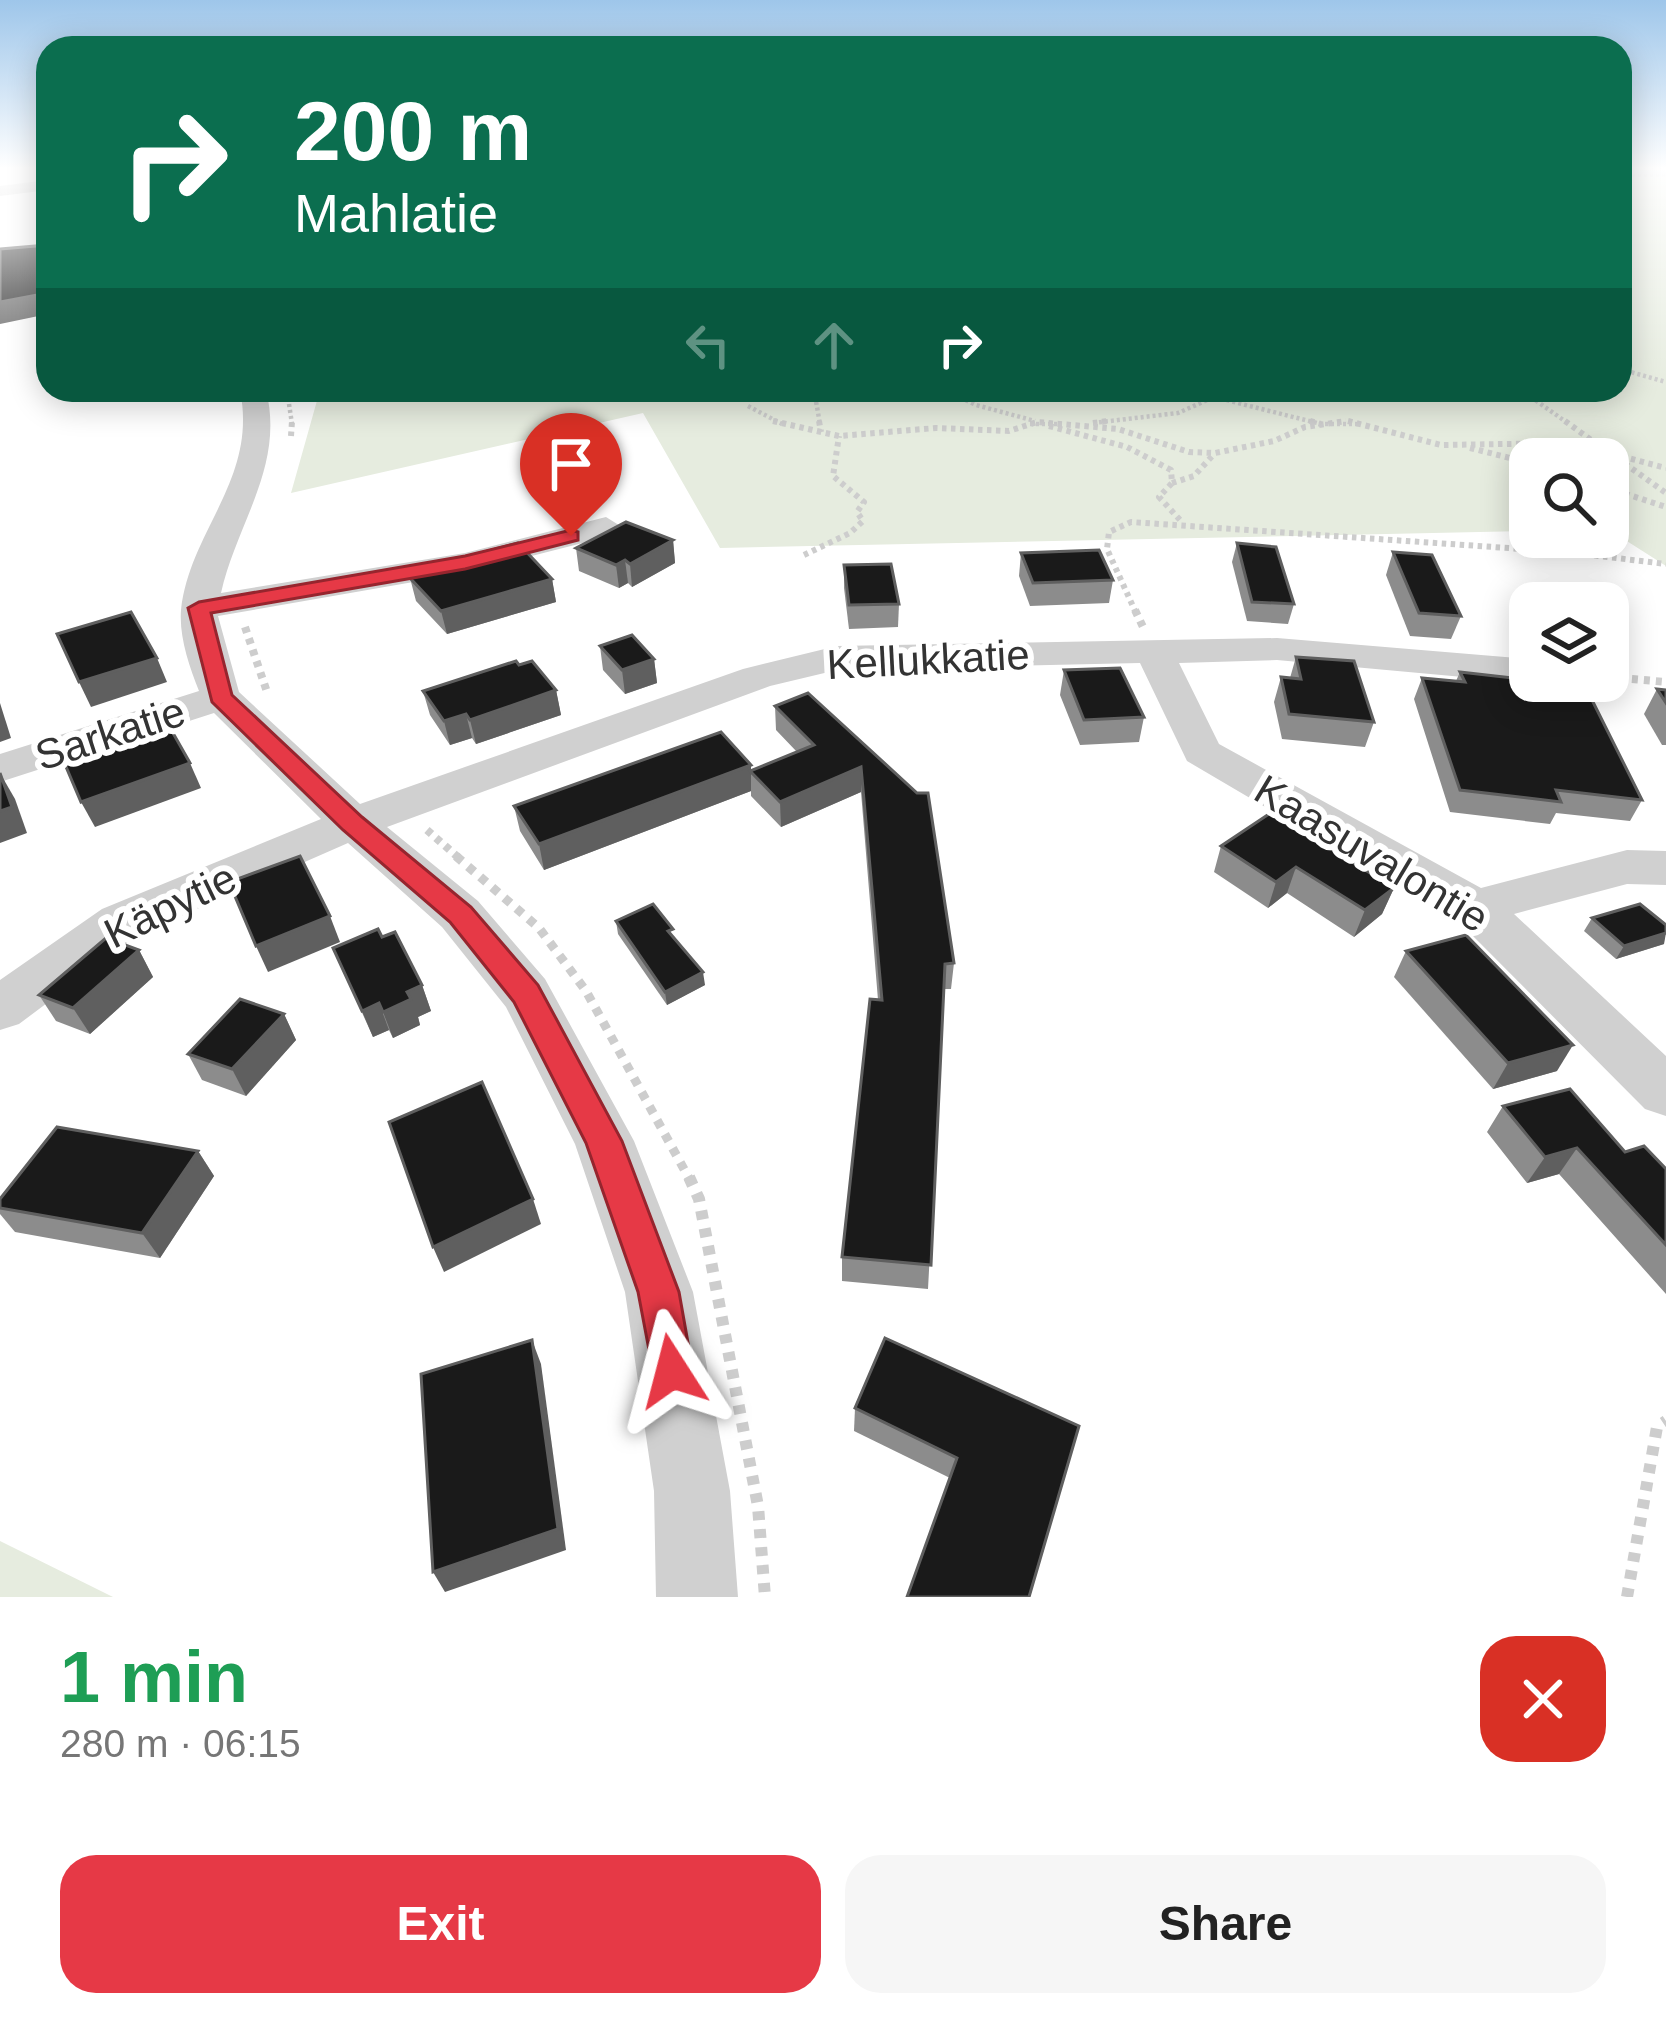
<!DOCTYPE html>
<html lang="en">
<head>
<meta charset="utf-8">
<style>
	body { margin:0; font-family:Helvetica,sans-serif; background:#f6f6f6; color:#222; height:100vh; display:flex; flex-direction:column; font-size:45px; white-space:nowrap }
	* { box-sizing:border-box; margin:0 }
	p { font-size:39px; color:#767676 }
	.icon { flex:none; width:66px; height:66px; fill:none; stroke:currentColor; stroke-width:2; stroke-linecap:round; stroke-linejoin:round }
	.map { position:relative; height:1597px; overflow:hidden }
	.details { display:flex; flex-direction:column; background:#fff; flex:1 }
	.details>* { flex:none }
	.banner { position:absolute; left:36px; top:36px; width:1596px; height:366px; border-radius:36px; box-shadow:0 6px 30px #0003; background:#0b6e4f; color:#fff; overflow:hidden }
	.fabs { position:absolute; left:1509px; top:438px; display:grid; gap:24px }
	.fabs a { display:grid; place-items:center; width:120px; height:120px; border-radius:24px; background:#fff; box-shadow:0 6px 30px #0003; font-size:60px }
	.pin { position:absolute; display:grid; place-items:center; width:102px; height:102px; color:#fff; margin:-123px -51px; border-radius:50% 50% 50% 0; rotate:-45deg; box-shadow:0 0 12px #0007 }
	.pin .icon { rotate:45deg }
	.me { position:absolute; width:132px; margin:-66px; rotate:351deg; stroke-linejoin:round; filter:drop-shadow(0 0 9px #0008) }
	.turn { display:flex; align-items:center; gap:42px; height:252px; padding:0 60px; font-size:54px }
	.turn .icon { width:156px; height:156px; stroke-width:2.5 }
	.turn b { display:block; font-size:84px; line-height:102px }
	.lanes { display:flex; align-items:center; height:114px; padding:0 60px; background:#0003; justify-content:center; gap:60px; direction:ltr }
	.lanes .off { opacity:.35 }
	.round { display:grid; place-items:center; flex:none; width:126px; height:126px; border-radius:36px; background:#f6f6f6 }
	.overview { display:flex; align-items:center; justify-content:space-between; height:204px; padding:0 60px }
	h1 { font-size:72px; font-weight:700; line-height:90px; color:#1e9e55 }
	.action { display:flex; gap:24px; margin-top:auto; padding:24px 60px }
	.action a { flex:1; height:138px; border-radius:36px; background:#e63946; color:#fff; font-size:48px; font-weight:700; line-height:138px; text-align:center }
	.action a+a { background:#f6f6f6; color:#222 }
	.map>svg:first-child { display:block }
	.green { fill:#e6ecdf }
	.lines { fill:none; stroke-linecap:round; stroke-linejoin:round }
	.stream { stroke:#cfe2ee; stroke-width:4.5 }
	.path-far5 { stroke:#cdcdcd; stroke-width:3; stroke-dasharray:3 3; stroke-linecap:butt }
	.path-far4 { stroke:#cdcdcd; stroke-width:4.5; stroke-dasharray:3 3; stroke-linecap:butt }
	.path-far3 { stroke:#cdcdcd; stroke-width:6; stroke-dasharray:4.5 4.5; stroke-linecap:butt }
	.path-far2 { stroke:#cdcdcd; stroke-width:8; stroke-dasharray:6 6; stroke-linecap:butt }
	.path-far1 { stroke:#cdcdcd; stroke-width:9; stroke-dasharray:8 8; stroke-linecap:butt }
	.path { stroke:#cdcdcd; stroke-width:12; stroke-dasharray:9 9; stroke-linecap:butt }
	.minor { fill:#d0d0d0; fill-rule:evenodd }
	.wall { fill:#8c8c8c }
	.shaded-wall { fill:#5f5f5f }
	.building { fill:#1a1a1a; stroke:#5f5f5f; stroke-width:3 }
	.route { fill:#e63946; stroke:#96252e; stroke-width:3 }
	.labels { text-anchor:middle; stroke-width:12; stroke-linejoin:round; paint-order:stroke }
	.street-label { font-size:42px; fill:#333; stroke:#fff }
</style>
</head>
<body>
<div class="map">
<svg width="1666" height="1597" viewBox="0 0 1666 1597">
	<rect width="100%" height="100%" fill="#fff"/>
	<g class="green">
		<path d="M1620 168H1666V566L1608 529V459H1530V531L720 548 643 413 291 493 320 390H1620Z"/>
		<path d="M0 1541 113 1597H0Z"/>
	</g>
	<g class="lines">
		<path class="stream" d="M1620 170 1666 174"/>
		<path class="path-far5" d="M1620 176 1666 175"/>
		<g class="path-far4">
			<path d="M1620 369 1666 382"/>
			<path d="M814 390 820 424"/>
			<path d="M944 390 976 405 1035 421"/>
			<path d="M1521 390 1569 424"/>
			<path d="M289 404 292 424"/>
			<path d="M748 406 782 424"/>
			<path d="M1093 423 1178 413 1214 397 1321 424"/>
			<path d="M1030 424H1062"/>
			<path d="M1325 424H1359"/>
		</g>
		<g class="path-far3">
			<path d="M773 421 839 436 936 428 1009 431 1037 422 1118 429 1189 452 1215 453 1274 441 1305 427 1346 421"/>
			<path d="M819 421 821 432"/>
			<path d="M1310 421 1321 424"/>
			<path d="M1348 421 1441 445 1571 443 1666 468"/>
			<path d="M1565 421 1598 445"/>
			<path d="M1093 423 1108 421"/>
			<path d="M1049 426 1127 447 1171 470 1172 483 1159 497 1181 521"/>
			<path d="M291 436 292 421"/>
			<path d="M1470 448 1530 463"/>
			<path d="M1610 453 1666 493"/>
			<path d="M1172 483 1194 476 1214 454"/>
			<path d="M1608 488 1666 507"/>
			<path d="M804 555 850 533 863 521 857 512 864 502 833 476 839 436"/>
			<path d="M1136 613 1107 549 1109 532 1131 522 1566 552 1666 564"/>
		</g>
		<g class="path-far2">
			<path d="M1135 610 1143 627"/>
			<path d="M245 627 267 692"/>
			<path d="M1608 677 1666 682"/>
			<path d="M427 830 460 859"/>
		</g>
		<path class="path-far1" d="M456 856 539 928 586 991 690 1180"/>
		<g class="path">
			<path d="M689 1177 699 1199 758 1506 765 1597"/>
			<path d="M1627 1597 1657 1427 1666 1421"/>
		</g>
		<g class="minor">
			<path d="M48 180V190L0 196V186Z"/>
			<path d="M240 390H266C285 466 237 522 221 593L465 553 606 517 622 527 618 534 465 573 218 616 239 692 360 804 743 669 837 646 1277 638 1530 659V681H1537L1530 683 1277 660 1179 663 1219 744 1481 888 1627 850 1666 851V885L1627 884 1514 914 1666 1056V1116L1645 1109 1457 920 1187 761 1140 663 837 670 770 686 387 827 478 901 545 979 634 1141 693 1292 730 1491 738 1597H656L654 1491 625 1292 575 1144 506 1007 442 927 348 843 138 935 19 1024 0 1030V980L102 909 321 819 214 713 0 782V754L199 691C189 666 179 637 181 610 190 529 258 480 240 390Z"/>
		</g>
	</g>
	<g class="wall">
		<path d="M527 447 594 484 558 493 531 468Z"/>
		<path d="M673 540 675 563 632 587 628 583 619 588 579 571 576 548Z"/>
		<path d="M1237 543 1294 604 1288 624 1247 621 1232 562Z"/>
		<path d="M1393 552 1461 616 1451 639 1410 636 1386 575Z"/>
		<path d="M1021 553 1113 580 1109 603 1030 606 1019 576Z"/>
		<path d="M454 560 552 579 556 602 447 634 416 601 410 578 455 566Z"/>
		<path d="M844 565 899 604 898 627 849 629 844 588Z"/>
		<path d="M600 646 654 659 657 683 625 694 603 670Z"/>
		<path d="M1296 657 1374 722 1365 747 1282 739 1274 702 1281 677 1290 678Z"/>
		<path d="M519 665 556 690 561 715 476 744 472 738 450 745 430 715 423 691Z"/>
		<path d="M1064 670 1144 717 1139 742 1080 745 1060 695Z"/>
		<path d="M1460 672 1642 800 1630 821 1556 813 1550 824 1450 812 1414 699 1422 678 1456 681Z"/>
		<path d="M1657 689 1666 690V745H1662L1644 714Z"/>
		<path d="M775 706 917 793 954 963 951 989H944L928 1289 842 1281V1257L878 1000 861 792 781 827 751 796V791L544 870 520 831 514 806 751 765V770L797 752 776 730Z"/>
		<path d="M1221 846 1394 888 1382 914 1354 937 1287 893 1268 908 1214 872Z"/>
		<path d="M1592 918 1664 944 1616 959 1584 931Z"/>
		<path d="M616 921 705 985 667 1005 618 934Z"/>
		<path d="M382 937 422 985 431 1011 418 1017 420 1025 393 1038 389 1030 373 1037 333 948Z"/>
		<path d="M139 950 153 977 90 1034 56 1021 39 995Z"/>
		<path d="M1406 951 1557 1071 1493 1089 1394 977Z"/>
		<path d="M284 1014 296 1040 246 1096 202 1080 188 1054Z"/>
		<path d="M1503 1106 1666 1169V1294L1559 1174 1527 1183 1487 1132Z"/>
		<path d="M198 1151 214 1176 160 1258 15 1232 0 1214V1199Z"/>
		<path d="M855 1408 1079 1426 950 1478 854 1431Z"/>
	</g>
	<g class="shaded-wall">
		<path d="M48 293V314L0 324V302Z"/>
		<path d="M591 462 594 484 558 493 554 472Z"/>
		<path d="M673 540 675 563 632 587 630 564Z"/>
		<path d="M625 560 628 583 619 588 616 565Z"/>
		<path d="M552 579 556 602 447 634 441 611Z"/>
		<path d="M157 658 167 682 91 707 79 682Z"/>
		<path d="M654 659 657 683 625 694 622 670Z"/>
		<path d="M556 690 561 715 476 744 470 720Z"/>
		<path d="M0 703 11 738 0 742Z"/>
		<path d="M466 714 472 738 450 745 444 721Z"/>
		<path d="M190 763 201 788 95 827 81 802Z"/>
		<path d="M751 765V791L544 870 539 844Z"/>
		<path d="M861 767V792L781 827 780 802Z"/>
		<path d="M0 773 15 799 27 833 0 843Z"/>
		<path d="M1296 867 1287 893 1268 908 1276 882Z"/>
		<path d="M1394 888 1382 914 1354 937 1365 910Z"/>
		<path d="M330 916 340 942 268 972 256 946Z"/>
		<path d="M1666 933 1664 944 1616 959 1624 946Z"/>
		<path d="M139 950 153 977 90 1034 73 1008Z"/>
		<path d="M703 972 705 985 667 1005 665 992Z"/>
		<path d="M422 985 431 1011 418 1017 420 1025 393 1038 383 1012 407 992Z"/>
		<path d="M379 1003 389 1030 373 1037 362 1011Z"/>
		<path d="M284 1014 296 1040 246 1096 232 1069Z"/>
		<path d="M1573 1045 1557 1071 1493 1089 1508 1063Z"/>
		<path d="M1577 1148 1559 1174 1527 1183 1545 1157Z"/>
		<path d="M198 1151 214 1176 160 1258 142 1233Z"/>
		<path d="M533 1199 541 1224 444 1272 433 1247Z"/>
		<path d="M532 1340 541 1364 566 1550 445 1592 433 1572Z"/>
	</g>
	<g class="building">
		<path d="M48 245V293L0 302V249Z"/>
		<path d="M563 439 591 462 554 472 527 447Z"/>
		<path d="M626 522 673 540 630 564 625 560 616 565 576 548Z"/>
		<path d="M518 543 552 579 441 611 410 578 458 565 454 560Z"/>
		<path d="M1237 543 1276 547 1294 604 1252 602Z"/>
		<path d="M1099 550 1113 580 1033 583 1021 553Z"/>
		<path d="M1393 552 1432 555 1461 616 1419 613Z"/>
		<path d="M891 564 899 604 849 605 844 565Z"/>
		<path d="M131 612 157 658 79 682 57 634Z"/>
		<path d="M632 635 654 659 622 670 600 646Z"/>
		<path d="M1296 657 1354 661 1374 722 1289 714 1281 677 1301 679Z"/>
		<path d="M516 661 519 665 532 661 556 690 470 720 466 714 444 721 423 691Z"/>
		<path d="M1120 668 1144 717 1084 720 1064 670Z"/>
		<path d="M1460 672 1585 686 1642 800 1556 790 1561 802 1460 790 1422 678 1465 682Z"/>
		<path d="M1657 689 1666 690V703Z"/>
		<path d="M808 693 917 793H928L954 963 945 964 931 1265 842 1257 870 999 882 1000 861 767 780 802 750 771 814 745 775 706Z"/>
		<path d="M169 726 190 763 81 802 64 762Z"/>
		<path d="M721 732 751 765 539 844 514 806Z"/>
		<path d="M0 773 12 807 0 811Z"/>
		<path d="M1272 812 1394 888 1365 910 1296 867 1276 882 1221 846Z"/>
		<path d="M300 856 330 916 256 946 229 882Z"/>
		<path d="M653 904 673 929 668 931 703 972 665 992 616 921Z"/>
		<path d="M1640 904 1666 925V933L1624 946 1592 918Z"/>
		<path d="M378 929 382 937 395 932 422 985 407 992 411 999 383 1012 379 1003 362 1011 333 948Z"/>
		<path d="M1466 935 1573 1045 1508 1063 1406 951Z"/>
		<path d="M106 938 139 950 73 1008 39 995Z"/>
		<path d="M240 999 284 1014 232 1069 188 1054Z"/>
		<path d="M482 1082 533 1199 433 1247 389 1122Z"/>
		<path d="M1570 1089 1625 1152 1644 1146 1666 1169V1245L1577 1148 1545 1157 1503 1106Z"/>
		<path d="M57 1127 198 1151 142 1233 0 1208V1199Z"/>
		<path d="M885 1338 1079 1426 1029 1597H907L957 1458 855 1408Z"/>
		<path d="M532 1340 558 1529 433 1572 421 1374Z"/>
	</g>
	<linearGradient id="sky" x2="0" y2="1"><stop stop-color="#9ec6ea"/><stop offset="0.43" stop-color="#fff"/><stop offset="1" stop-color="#fff" stop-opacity="0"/></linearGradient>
	<rect width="1666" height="391" fill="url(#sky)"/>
	<path class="route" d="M571 530 578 532V540L465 569 211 613 232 695 362 817 471 907 538 985 622 1141 679 1292 693 1371 687 1387 672 1393 656 1387 638 1292 586 1143 514 1002 450 922 343 830 212 702 188 608 199 602 465 556Z"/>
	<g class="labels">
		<g class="street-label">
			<text transform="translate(928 659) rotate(-3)" y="15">Kellukkatie</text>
			<text transform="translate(110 733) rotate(-18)" y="15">Sarkatie</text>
			<text transform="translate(1372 853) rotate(31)" y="15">Kaasuvalontie</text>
			<text transform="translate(170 905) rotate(-26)" y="15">Käpytie</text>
		</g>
	</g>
</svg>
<div class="fabs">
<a><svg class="icon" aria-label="search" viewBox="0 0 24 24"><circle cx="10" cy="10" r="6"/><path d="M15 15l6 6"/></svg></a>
<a><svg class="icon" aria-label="layers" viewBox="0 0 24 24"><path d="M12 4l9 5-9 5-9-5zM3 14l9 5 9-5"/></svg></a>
</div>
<div class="pin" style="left:571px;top:536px;background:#d93025"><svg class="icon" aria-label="arrive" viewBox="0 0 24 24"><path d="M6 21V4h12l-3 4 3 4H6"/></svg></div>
<svg class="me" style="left:672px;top:1371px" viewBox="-20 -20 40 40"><path d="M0-17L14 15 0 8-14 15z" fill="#e63946" stroke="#fff" stroke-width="4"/></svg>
<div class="banner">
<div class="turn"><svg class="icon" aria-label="right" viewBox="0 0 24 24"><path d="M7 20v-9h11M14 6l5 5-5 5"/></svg><div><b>200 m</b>Mahlatie</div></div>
<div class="lanes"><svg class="icon off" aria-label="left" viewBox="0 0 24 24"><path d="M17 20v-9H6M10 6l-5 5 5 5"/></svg><svg class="icon off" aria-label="ahead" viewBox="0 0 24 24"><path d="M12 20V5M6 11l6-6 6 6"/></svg><svg class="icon" aria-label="right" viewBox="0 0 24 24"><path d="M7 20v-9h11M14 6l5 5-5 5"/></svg></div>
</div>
</div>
<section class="details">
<div class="overview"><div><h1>1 min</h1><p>280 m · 06:15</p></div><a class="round" style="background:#d93025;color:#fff"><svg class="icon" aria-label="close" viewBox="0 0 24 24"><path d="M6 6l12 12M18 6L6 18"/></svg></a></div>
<div class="action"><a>Exit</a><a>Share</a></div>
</section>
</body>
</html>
